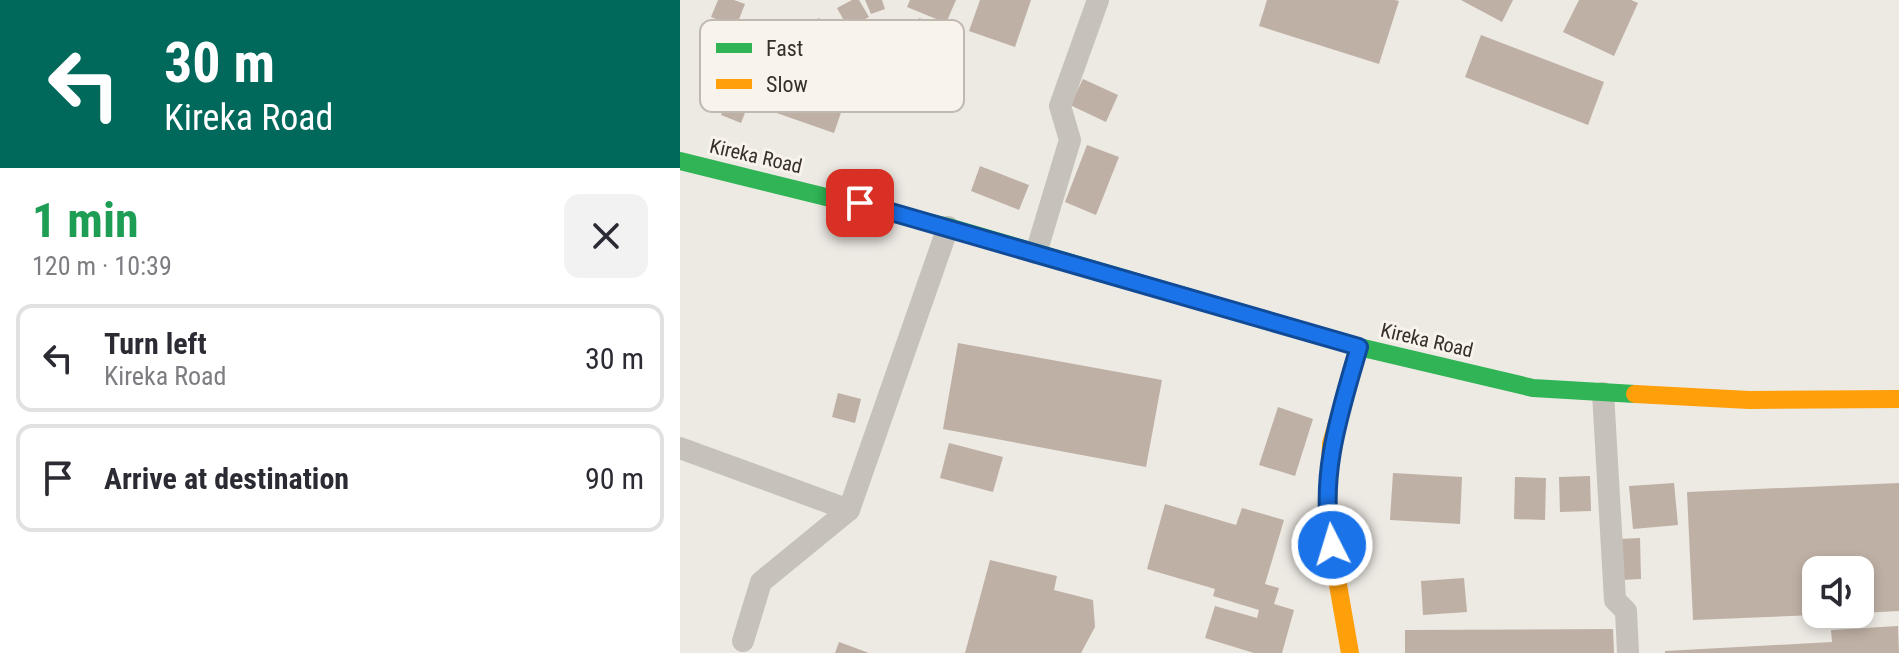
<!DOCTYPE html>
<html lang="en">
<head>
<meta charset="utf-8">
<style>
	body { margin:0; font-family:"Roboto Condensed",sans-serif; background:#f2f2f3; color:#2b2b33; height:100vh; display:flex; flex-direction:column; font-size:30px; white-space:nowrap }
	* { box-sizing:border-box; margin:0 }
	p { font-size:26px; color:#7c7c81 }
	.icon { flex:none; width:44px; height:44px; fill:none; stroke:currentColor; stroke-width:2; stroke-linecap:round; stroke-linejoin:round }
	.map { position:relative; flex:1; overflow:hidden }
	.sheet { display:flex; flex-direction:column; background:#fff; width:680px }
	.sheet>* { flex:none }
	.banner { background:#00695c; color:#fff; overflow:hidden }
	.buttons { position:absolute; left:1122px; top:556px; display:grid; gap:16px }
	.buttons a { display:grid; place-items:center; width:72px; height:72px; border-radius:16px; background:#fff; box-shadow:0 4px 12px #0003; font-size:40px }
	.pin { position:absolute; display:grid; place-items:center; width:68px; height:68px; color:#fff; margin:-34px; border-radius:16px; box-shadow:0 4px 12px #0006 }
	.me { position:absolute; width:88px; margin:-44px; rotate:355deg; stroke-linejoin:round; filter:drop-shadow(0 0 6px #0008) }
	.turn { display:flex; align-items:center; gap:28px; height:168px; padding:0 32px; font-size:36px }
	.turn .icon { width:104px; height:104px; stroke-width:2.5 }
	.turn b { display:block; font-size:56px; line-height:68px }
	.round { display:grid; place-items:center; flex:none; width:84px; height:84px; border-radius:16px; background:#f2f2f3 }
	.head { display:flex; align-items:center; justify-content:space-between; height:136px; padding:0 32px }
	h1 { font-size:48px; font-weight:700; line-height:60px; color:#1e9e55 }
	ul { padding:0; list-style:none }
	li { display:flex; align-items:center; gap:24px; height:108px; margin:0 16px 12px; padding:0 16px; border:4px solid #e1e1e2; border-radius:16px }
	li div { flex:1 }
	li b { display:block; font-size:30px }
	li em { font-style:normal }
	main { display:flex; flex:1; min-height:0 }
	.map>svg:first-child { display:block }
	.building { fill:#bfb0a5 }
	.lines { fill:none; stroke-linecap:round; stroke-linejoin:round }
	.lane { stroke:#c6c1bb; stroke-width:22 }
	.fast { stroke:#30b455; stroke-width:18 }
	.slow { stroke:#ff9f0a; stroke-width:18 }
	.route-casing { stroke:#114b97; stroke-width:20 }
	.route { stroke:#1a73e8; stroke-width:14 }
	.labels { text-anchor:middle; stroke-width:6; stroke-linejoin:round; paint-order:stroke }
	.street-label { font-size:20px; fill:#372f2a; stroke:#f9f4eb }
	.key { fill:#f9f4eb; stroke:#bfb9b1; stroke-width:2 }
	.key-label { font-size:22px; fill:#372f2a }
</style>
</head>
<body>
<main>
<section class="sheet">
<div class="banner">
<div class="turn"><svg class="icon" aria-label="left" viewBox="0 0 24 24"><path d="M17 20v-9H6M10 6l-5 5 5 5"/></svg><div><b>30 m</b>Kireka Road</div></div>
</div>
<div class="head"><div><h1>1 min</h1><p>120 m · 10:39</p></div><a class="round"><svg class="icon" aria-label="close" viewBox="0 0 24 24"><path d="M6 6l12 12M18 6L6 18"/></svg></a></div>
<ul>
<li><svg class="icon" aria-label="left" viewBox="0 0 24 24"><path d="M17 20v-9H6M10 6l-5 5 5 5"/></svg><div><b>Turn left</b><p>Kireka Road</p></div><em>30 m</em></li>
<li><svg class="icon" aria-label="arrive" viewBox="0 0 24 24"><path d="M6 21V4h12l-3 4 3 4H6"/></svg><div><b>Arrive at destination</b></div><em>90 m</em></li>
</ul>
</section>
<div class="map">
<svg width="1219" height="653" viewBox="0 0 1219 653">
	<rect width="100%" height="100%" fill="#ede9e3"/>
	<g class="building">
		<path d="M38 0H54L65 4 56 27 31 17Z"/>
		<path d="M172 0H179L189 17 168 28 157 8Z"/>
		<path d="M185 0H202L205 9 191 14Z"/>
		<path d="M230 0H276L266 23 227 7Z"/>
		<path d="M300 0H351L335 47 289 31Z"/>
		<path d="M587 0H715L719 1 699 64 579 26Z"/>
		<path d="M781 0H833L822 22Z"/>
		<path d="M899 0H951L958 3 934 56 883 32Z"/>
		<path d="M138 18 181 36 172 59 129 42Z"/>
		<path d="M239 18 270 29 264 49 232 38Z"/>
		<path d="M801 35 924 82 908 125 785 77Z"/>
		<path d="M102 69 137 81 141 71 166 80 163 90 168 92 154 133 88 110Z"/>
		<path d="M59 70 79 77 61 123 41 115Z"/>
		<path d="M403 79 438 95 426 122 390 105Z"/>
		<path d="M407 145 439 157 416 215 385 202Z"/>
		<path d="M300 166 349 185 339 210 291 191Z"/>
		<path d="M278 343 482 380 466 467 263 429Z"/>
		<path d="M158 393 181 399 175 423 152 417Z"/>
		<path d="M598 407 633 419 615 476 579 465Z"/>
		<path d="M269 443 323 457 313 492 260 478Z"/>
		<path d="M713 473 782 477 780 524 710 520Z"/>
		<path d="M910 476 911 511 880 512 879 477Z"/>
		<path d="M835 477 866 478 865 520 834 519Z"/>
		<path d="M994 483 998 525 953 529 949 486Z"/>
		<path d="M1219 483V611L1180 613V570H1136V615L1013 620 1007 492Z"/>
		<path d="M485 504 556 525 562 508 604 520 585 584 599 588 594 604 614 610 602 653H574L525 638 535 606 577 618 579 610 533 596 535 589 467 569Z"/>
		<path d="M960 538 961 579 940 580 939 539Z"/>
		<path d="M310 560 377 576 374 590 413 600 415 627 401 653H285Z"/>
		<path d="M784 578 787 612 743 615 741 581Z"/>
		<path d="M1218 626 1219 653H985V651L1152 642 1151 630Z"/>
		<path d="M933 629 934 653H725V630Z"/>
		<path d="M159 642 189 653H155Z"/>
	</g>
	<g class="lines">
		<g class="lane">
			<path d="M356 253 390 140 380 106 418 0"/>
			<path d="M923 393 935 600 946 611 948 653"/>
			<path d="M0 448 169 510 268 227"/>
			<path d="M63 641 81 582 169 510"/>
		</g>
		<path class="fast" d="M0 161 268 227 679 347 853 388 955 394"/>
		<g class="slow">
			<path d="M955 394 1069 400 1219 399"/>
			<path d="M670 653 647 522 651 444 679 347"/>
		</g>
	</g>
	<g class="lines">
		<g class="route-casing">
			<path id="route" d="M180 203 679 347C660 412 638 477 652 545"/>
		</g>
		<use href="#route" class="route"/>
	</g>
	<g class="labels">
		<g class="street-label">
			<text transform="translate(76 156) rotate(13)" y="7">Kireka Road</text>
			<text transform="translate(747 340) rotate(13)" y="7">Kireka Road</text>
		</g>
	</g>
	<rect x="20" y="20" width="264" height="92" rx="12" class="key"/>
	<rect x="36" y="43" width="36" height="10" fill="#30b455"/>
	<rect x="36" y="79" width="36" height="10" fill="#ff9f0a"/>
	<g class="key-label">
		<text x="86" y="56">Fast</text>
		<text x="86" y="92">Slow</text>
	</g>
</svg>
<div class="buttons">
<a><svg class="icon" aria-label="sound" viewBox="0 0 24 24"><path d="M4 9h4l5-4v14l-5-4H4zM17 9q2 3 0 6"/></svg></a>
</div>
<div class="pin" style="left:180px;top:203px;background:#d93025"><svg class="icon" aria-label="arrive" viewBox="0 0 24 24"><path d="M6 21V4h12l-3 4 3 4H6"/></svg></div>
<svg class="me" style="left:652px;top:545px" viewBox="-20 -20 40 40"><circle r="17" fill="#1a73e8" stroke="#fff" stroke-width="3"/><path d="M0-11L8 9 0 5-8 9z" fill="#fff"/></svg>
</div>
</main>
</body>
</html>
